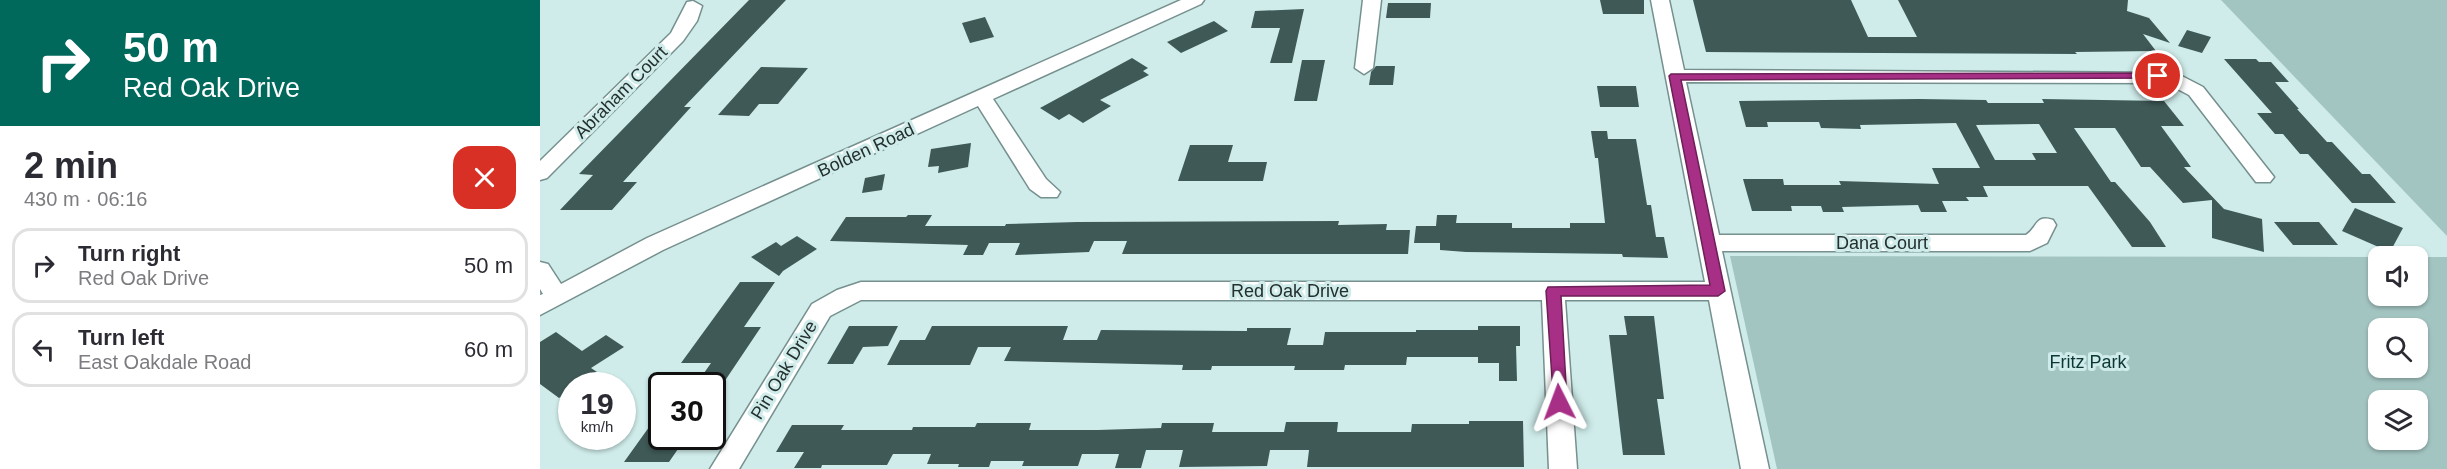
<!DOCTYPE html>
<html lang="en">
<head>
<meta charset="utf-8">
<style>
	body { margin:0; font-family:Helvetica,sans-serif; background:#f7f7f7; color:#2b2b33; height:100vh; display:flex; flex-direction:column; font-size:22px; white-space:nowrap }
	* { box-sizing:border-box; margin:0 }
	p { font-size:20px; color:#7c7c81 }
	.icon { flex:none; width:33px; height:33px; fill:none; stroke:currentColor; stroke-width:2; stroke-linecap:round; stroke-linejoin:round }
	.map { position:relative; flex:1; overflow:hidden }
	.panel { display:flex; flex-direction:column; background:#fff; width:540px }
	.panel>* { flex:none }
	.hud { background:#00695c; color:#fff; overflow:hidden }
	.fabs { position:absolute; left:1828px; top:246px; display:grid; gap:12px }
	.fabs a { display:grid; place-items:center; width:60px; height:60px; border-radius:12px; background:#fff; box-shadow:0 2px 4px #0004; font-size:30px }
	.speed { position:absolute; left:18px; top:372px; display:flex; gap:12px; font-size:30px; font-weight:700; text-align:center }
	.speed>* { display:grid; place-content:center; width:78px; height:78px; border-radius:50%; background:#fff; box-shadow:0 2px 4px #0004; line-height:1 }
	.speed small { font-size:15px; font-weight:400 }
	.speed .limit { border:3px solid #111; border-radius:9px; background:#fff; color:#111 }
	.pin { position:absolute; display:grid; place-items:center; width:51px; height:51px; color:#fff; margin:-26px; border:3px solid #fff; border-radius:50%; box-shadow:0 2px 6px #0007 }
	.me { position:absolute; width:66px; margin:-33px; rotate:357deg; stroke-linejoin:round; filter:drop-shadow(0 0 4px #0008) }
	.turn { display:flex; align-items:center; gap:21px; height:126px; padding:0 24px; font-size:27px }
	.turn .icon { width:78px; height:78px; stroke-width:2.5 }
	.turn b { display:block; font-size:42px; line-height:51px }
	.round { display:grid; place-items:center; flex:none; width:63px; height:63px; border-radius:18px; background:#f7f7f7 }
	.head { display:flex; align-items:center; justify-content:space-between; height:102px; padding:0 24px }
	h1 { font-size:36px; font-weight:600; line-height:45px }
	ul { padding:0; list-style:none }
	li { display:flex; align-items:center; gap:18px; height:75px; margin:0 12px 9px; padding:0 12px; border:3px solid #e1e1e2; border-radius:18px }
	li div { flex:1 }
	li b { display:block; font-size:22px }
	li em { font-style:normal }
	main { display:flex; flex:1; min-height:0 }
	.map>svg:first-child { display:block }
	.green { fill:#a3c5c2; fill-rule:evenodd }
	.building { fill:#3f5957; fill-rule:evenodd }
	.lines { fill:none; stroke-linecap:round; stroke-linejoin:round }
	.minor-casing { stroke:#75908e; stroke-width:3 }
	.minor { fill:#fff; fill-rule:evenodd }
	.route { fill:#a72f86; stroke:#6d1f57; stroke-width:1.5 }
	.labels { text-anchor:middle; stroke-width:6; stroke-linejoin:round; paint-order:stroke }
	.street-label { font-size:18px; fill:#242f2f; stroke:#cfecea }
	.park-label { font-size:18px; fill:#0c3735; stroke:#cfecea }
</style>
</head>
<body>
<main>
<section class="panel">
<div class="hud">
<div class="turn"><svg class="icon" aria-label="right" viewBox="0 0 24 24"><path d="M7 20v-9h11M14 6l5 5-5 5"/></svg><div><b>50 m</b>Red Oak Drive</div></div>
</div>
<div class="head"><div><h1>2 min</h1><p>430 m · 06:16</p></div><a class="round" style="background:#d93025;color:#fff"><svg class="icon" aria-label="close" viewBox="0 0 24 24"><path d="M6 6l12 12M18 6L6 18"/></svg></a></div>
<ul>
<li><svg class="icon" aria-label="right" viewBox="0 0 24 24"><path d="M7 20v-9h11M14 6l5 5-5 5"/></svg><div><b>Turn right</b><p>Red Oak Drive</p></div><em>50 m</em></li>
<li><svg class="icon" aria-label="left" viewBox="0 0 24 24"><path d="M17 20v-9H6M10 6l-5 5 5 5"/></svg><div><b>Turn left</b><p>East Oakdale Road</p></div><em>60 m</em></li>
</ul>
</section>
<div class="map">
<svg width="1907" height="469" viewBox="0 0 1907 469">
	<rect width="100%" height="100%" fill="#cfecea"/>
	<g class="green">
		<path d="M1681 0H1907V236Z"/>
		<path d="M1190 256 1839 257V296H1878V257H1907V469H1237ZM1839 328H1878V368H1839ZM1839 400H1878V440H1839Z"/>
	</g>
	<g class="building">
		<path d="M209 0H246L144 107H151L83 182H97L72 210H20L53 175 39 174Z"/>
		<path d="M1060 0H1104V14H1063Z"/>
		<path d="M1153 0H1311L1328 37H1377L1358 0H1588L1587 11 1609 18 1630 43 1603 34 1616 51 1535 52 1537 54 1166 52Z"/>
		<path d="M848 3H891L890 18H846Z"/>
		<path d="M764 9 752 63H730L740 28H711L715 11Z"/>
		<path d="M445 17 454 37 430 43 422 23Z"/>
		<path d="M674 21 688 31 641 53 627 42Z"/>
		<path d="M1647 30 1671 37 1662 53 1638 46Z"/>
		<path d="M592 58 608 68 603 71 609 75 560 100 571 106 543 123 529 114 519 120 500 108Z"/>
		<path d="M1684 59H1716L1719 62H1731L1749 82H1735L1759 109H1757L1787 142H1792L1822 174H1830L1856 203H1812L1768 154H1760L1743 134H1735L1717 113H1732Z"/>
		<path d="M762 60H785L777 101H754Z"/>
		<path d="M836 66H855L853 85H829L831 72Z"/>
		<path d="M221 67 268 68 238 104H219L209 116 178 115Z"/>
		<path d="M1057 86H1096L1099 107H1060Z"/>
		<path d="M1379 99 1446 100 1448 103H1504L1502 99 1624 101 1644 126H1621L1651 167H1644L1684 209 1722 219 1724 252 1672 238V200L1643 203 1610 167H1601L1575 128H1534L1571 182H1575L1610 222 1626 247H1592L1548 186H1443L1448 197H1426L1429 201H1402L1407 212H1381L1378 205 1302 207 1304 212H1283L1281 206H1251L1252 211H1212L1203 179H1243L1244 185H1301L1299 181 1399 184 1392 168H1440L1416 123 1320 125 1321 129 1281 128 1279 122H1227L1228 127H1206L1199 101ZM1499 124 1517 153H1492L1496 160H1455L1436 125Z"/>
		<path d="M1051 131H1067L1068 139H1096L1107 205H1111L1116 237H1124L1128 258 1083 257 1082 254 926 252 900 250V243H874L876 226H896L897 215H917L916 223H972V228H1030V223H1065L1058 158H1055Z"/>
		<path d="M431 143 428 167 398 173 399 166 388 167 391 149Z"/>
		<path d="M650 145H693L688 162H727L723 181H638Z"/>
		<path d="M345 174 342 190 322 193 325 178Z"/>
		<path d="M1815 208 1863 228 1850 252 1802 231Z"/>
		<path d="M368 215H392L385 226H465L466 224 537 222 799 221 798 225 847 224 846 230H870L868 254H582L587 241H554L549 252 475 255 480 243H449L443 255H423L428 245 290 241 306 217H366Z"/>
		<path d="M1734 222H1779L1798 245H1753Z"/>
		<path d="M257 236 277 249 243 271 239 276 211 257 236 242 241 246Z"/>
		<path d="M200 282H235L204 327H221L172 400V386H155L171 363H141Z"/>
		<path d="M1084 316H1114L1124 399H1117L1125 455H1083L1069 335H1087Z"/>
		<path d="M309 326H358L348 346 323 347 313 364H287Z"/>
		<path d="M392 326H528L523 340H557L561 330 707 331V328H751L747 345H783L785 332H876V330H938V326H980V346H976L977 381H959V363H938V357H867L866 365H805L804 370H754L755 366H672L671 370H642L643 365 464 361 471 347H438L430 365H347L360 340H385Z"/>
		<path d="M16 332 42 351 66 335 84 347 51 368 57 372 37 386H32V389L19 398 0 384V342Z"/>
		<path d="M122 409V436H147L129 462H84Z"/>
		<path d="M929 421H983L984 467H767L769 450H730L727 466 639 467 643 450H606L601 468H575L579 454H542L538 466H482L484 461H451L449 467H418L419 464H387L391 454H353L347 465H282L281 468H254L264 452H236L252 425H304L301 430H372L373 427H435L437 423H491L489 430H558L621 428 622 423H674L672 432H744L746 422H798L797 432H871L872 424H929Z"/>
	</g>
	<g class="lines">
		<g class="minor-casing">
			<g id="minor">
				<path d="M641 0H664L661 4 453 99 506 179 520 192 517 197H501L490 189 438 106 123 250 0 315V295L3 294 0 289V262L8 264 21 284 107 238Z"/>
				<path d="M823 0H841L833 68 824 74 815 68Z"/>
				<path d="M1111 0H1129L1144 70 1636 73 1663 87 1734 177 1730 182H1716L1649 95 1626 83 1146 82 1179 235H1486C1498 227 1495 214 1513 220L1516 225 1507 243 1490 251H1182L1229 469H1201L1169 300H1025L1037 469H1009L1002 300H321L290 316 199 469H170L272 304 297 290 321 282H1165Z"/>
				<path d="M153 1 162 6 157 21 143 41 7 178 0 180V161L131 33 147 2Z"/>
			</g>
		</g>
		<use href="#minor" class="minor"/>
	</g>
	<path class="route" d="M1618 73 1623 76 1622 78 1141 80 1185 291 1178 296H1021L1027 402 1019 409 1014 407 1006 291 1008 287 1170 285 1129 76 1131 74Z"/>
	<g class="labels">
		<g class="street-label">
			<text transform="translate(81 92) rotate(-45)" y="6">Abraham Court</text>
			<text transform="translate(326 150) rotate(-25)" y="6">Bolden Road</text>
			<text x="1342" y="249">Dana Court</text>
			<text x="750" y="297">Red Oak Drive</text>
			<text transform="translate(244 370) rotate(-59)" y="6">Pin Oak Drive</text>
		</g>
		<g class="park-label">
			<text x="1548" y="368">Fritz Park</text>
		</g>
	</g>
</svg>
<div class="fabs">
<a><svg class="icon" aria-label="sound" viewBox="0 0 24 24"><path d="M4 9h4l5-4v14l-5-4H4zM17 9q2 3 0 6"/></svg></a>
<a><svg class="icon" aria-label="search" viewBox="0 0 24 24"><circle cx="10" cy="10" r="6"/><path d="M15 15l6 6"/></svg></a>
<a><svg class="icon" aria-label="layers" viewBox="0 0 24 24"><path d="M12 4l9 5-9 5-9-5zM3 14l9 5 9-5"/></svg></a>
</div>
<div class="speed"><div>19<small>km/h</small></div><div class="limit">30</div></div>
<div class="pin" style="left:1618px;top:76px;background:#d93025"><svg class="icon" aria-label="arrive" viewBox="0 0 24 24"><path d="M6 21V4h12l-3 4 3 4H6"/></svg></div>
<svg class="me" style="left:1019px;top:402px" viewBox="-20 -20 40 40"><path d="M0-17L14 15 0 8-14 15z" fill="#a72f86" stroke="#fff" stroke-width="4"/></svg>
</div>
</main>
</body>
</html>
